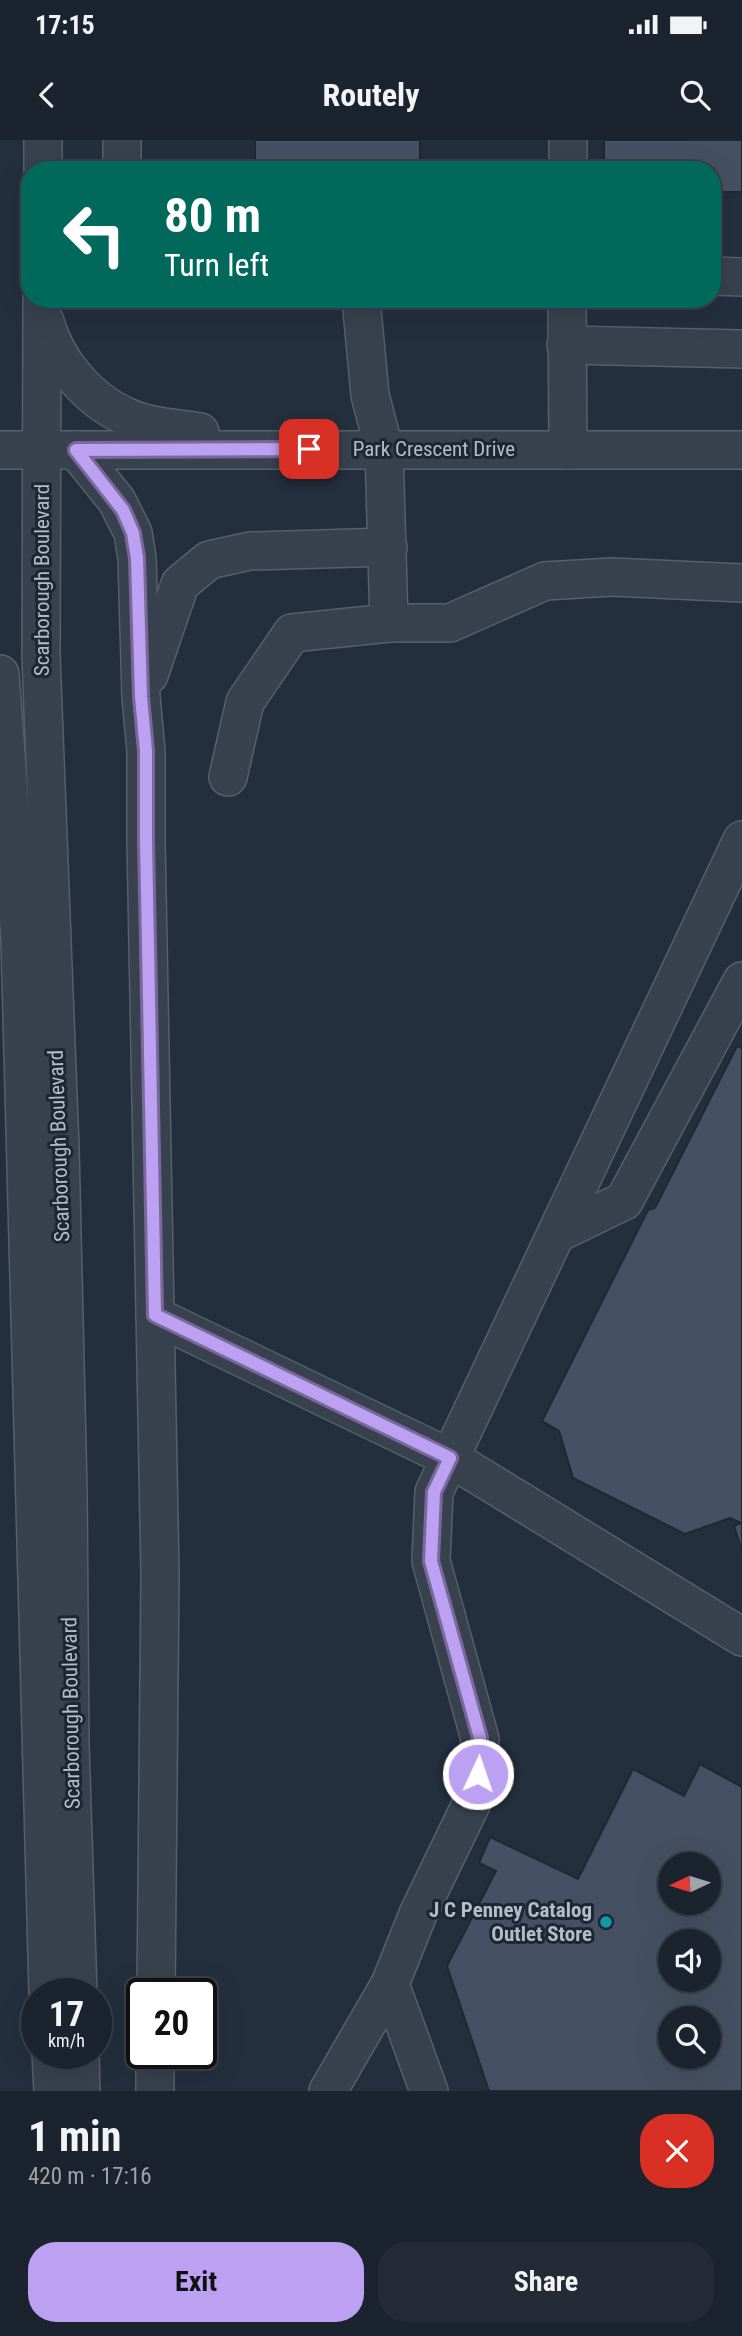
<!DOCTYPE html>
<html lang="en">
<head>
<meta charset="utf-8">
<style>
	body { margin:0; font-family:"Roboto Condensed",sans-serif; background:#242b36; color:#f1f3f6; height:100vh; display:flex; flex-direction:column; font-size:26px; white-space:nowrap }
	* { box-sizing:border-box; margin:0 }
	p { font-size:23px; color:#a0a4aa }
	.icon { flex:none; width:38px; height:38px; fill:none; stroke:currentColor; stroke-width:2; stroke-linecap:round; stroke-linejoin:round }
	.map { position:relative; height:1951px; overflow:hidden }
	.sheet { display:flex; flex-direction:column; background:#1b232e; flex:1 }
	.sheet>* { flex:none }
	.hud { position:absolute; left:21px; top:21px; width:700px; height:147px; border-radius:28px; box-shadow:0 7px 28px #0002,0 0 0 2px #39404a; background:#00695c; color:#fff; overflow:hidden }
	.needle { width:46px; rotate:266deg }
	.fabs { position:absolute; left:658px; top:1712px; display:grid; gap:14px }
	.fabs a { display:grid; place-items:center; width:63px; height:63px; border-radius:50%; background:#1b232e; box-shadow:0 7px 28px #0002,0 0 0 2px #39404a; font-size:35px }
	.speed { position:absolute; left:21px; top:1838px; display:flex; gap:14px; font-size:35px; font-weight:700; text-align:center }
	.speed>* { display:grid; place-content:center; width:91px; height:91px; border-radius:50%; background:#1b232e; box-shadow:0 7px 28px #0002,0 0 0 2px #39404a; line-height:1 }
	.speed small { font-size:18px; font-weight:400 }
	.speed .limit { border:4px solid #111; border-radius:10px; background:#fff; color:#111 }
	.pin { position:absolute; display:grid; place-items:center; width:60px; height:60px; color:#fff; margin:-30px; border-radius:14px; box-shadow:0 4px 10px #0006 }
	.me { position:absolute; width:77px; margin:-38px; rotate:3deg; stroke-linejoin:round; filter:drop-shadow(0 0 5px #0008) }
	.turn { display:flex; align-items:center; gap:24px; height:147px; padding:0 28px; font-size:32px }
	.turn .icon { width:91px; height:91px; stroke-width:2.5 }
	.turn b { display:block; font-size:49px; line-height:60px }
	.round { display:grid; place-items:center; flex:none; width:74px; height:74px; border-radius:28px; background:#242b36 }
	.overview { display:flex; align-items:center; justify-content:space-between; height:119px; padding:0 28px }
	h1 { font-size:42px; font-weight:700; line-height:52px }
	.button { display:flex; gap:14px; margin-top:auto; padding:14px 28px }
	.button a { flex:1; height:80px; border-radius:28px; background:#bca0f2; color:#111; font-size:28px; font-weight:700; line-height:80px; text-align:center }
	.button a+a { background:#242b36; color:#f1f3f6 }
	.status { display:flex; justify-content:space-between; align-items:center; height:49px; padding:0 35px; background:#1b232e; direction:ltr }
	.status svg { height:19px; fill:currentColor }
	header { display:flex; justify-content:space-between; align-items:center; height:91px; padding:0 28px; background:#1b232e; font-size:32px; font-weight:700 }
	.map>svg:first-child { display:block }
	.building { fill:#455162; stroke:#1f2835; stroke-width:2; fill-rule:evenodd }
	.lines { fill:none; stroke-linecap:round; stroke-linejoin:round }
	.minor-casing { stroke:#565f6c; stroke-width:40 }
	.minor { stroke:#38414e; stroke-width:37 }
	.route-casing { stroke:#7a689d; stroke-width:18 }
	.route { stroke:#bca0f2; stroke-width:12 }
	.culture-dot { fill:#0f9aa8; stroke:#1d2633; stroke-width:2.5 }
	.labels { text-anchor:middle; stroke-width:6; stroke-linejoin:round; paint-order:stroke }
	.street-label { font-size:21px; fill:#b4bcc9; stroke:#1d2633 }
	.poi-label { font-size:21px; font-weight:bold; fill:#b4bcc9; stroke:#1d2633; text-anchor:end }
</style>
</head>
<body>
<div class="status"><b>17:15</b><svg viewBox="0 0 49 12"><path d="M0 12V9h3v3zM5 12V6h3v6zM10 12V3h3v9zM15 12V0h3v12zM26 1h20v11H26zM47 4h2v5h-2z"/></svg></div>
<header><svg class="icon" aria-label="back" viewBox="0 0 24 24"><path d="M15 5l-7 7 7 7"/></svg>Routely<svg class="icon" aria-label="search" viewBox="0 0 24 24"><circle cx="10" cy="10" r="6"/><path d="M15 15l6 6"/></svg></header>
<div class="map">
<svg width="742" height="1951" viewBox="0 0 742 1951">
	<rect width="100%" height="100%" fill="#242f3e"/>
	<g class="building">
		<rect x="255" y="0" width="165" height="30"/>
		<path d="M604 0H742V52H712V30H604Z"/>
		<path d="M737 906 742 908V1411L734 1386 741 1383 730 1378 685 1394 573 1338 559 1291 542 1281 648 1070 655 1068Z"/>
		<path d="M700 1624 742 1647V1951H489L447 1826 496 1731 479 1723 490 1697 578 1739 633 1629 684 1656ZM670 1724H709V1762H670ZM670 1801H709V1839H670ZM670 1878H709V1916H670Z"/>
	</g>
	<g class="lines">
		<g class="minor-casing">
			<g id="minor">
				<path d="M43 30V0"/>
				<path d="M122 30V0"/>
				<path d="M568 30V0"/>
				<path d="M712 136 742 137"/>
				<path d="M42 159 41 516 60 1008 68 1350 70 1605 78 1853"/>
				<path d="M361 159 370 255 384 309 389 483H450L545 441 612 437 742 443"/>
				<path d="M567 159 568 310"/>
				<path d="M45 182C56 221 87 259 125 276 147 287 176 288 200 292"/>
				<path d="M566 205 742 209"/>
				<path d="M0 310H742"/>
				<path d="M76 310 117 361 133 393 137 418 141 557 146 611V700L160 1434 156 1853"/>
				<path d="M0 534 20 800 48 1853"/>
				<path d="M149 535 180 444 209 420 250 411 388 407"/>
				<path d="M228 637 245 562 292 493 389 483"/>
				<path d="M556 1094 624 1061 742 841"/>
				<path d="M155 1176 450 1318 742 1497"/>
				<path d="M51 1913 53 1951"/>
				<path d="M80 1913 81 1951"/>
				<path d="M155 1951V1913"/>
				<path d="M328 1951 390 1844"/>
				<path d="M429 1951 390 1844 418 1774 477 1652 480 1599 431 1421 434 1352 742 700"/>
			</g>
		</g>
		<use href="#minor" class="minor"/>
	</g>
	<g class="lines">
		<g class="route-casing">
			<path id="route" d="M309 309 76 310 123 370 133 393 137 418 141 557 146 611V700L155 1175 450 1318 434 1352 431 1421 480 1598 478 1634"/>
		</g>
		<use href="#route" class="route"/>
	</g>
	<circle class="culture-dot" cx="606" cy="1782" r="7"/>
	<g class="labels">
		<g class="street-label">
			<text x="434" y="316">Park Crescent Drive</text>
			<text transform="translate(42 440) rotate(-90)" y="7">Scarborough Boulevard</text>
			<text transform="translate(59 1006) rotate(-92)" y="7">Scarborough Boulevard</text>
			<text transform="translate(71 1573) rotate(-91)" y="7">Scarborough Boulevard</text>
		</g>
		<g class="poi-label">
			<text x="592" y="1777">J C Penney Catalog<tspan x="592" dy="24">Outlet Store</tspan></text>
		</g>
	</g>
</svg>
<div class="fabs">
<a><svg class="needle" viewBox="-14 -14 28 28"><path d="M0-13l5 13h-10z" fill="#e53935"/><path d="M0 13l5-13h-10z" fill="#a0a4aa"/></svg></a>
<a><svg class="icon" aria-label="sound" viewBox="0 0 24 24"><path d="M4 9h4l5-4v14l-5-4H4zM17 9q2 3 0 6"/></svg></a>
<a><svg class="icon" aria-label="search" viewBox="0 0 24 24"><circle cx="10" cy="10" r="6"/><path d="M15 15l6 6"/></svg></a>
</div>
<div class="speed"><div>17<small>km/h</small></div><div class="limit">20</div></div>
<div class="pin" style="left:309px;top:309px;background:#d93025"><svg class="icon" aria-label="arrive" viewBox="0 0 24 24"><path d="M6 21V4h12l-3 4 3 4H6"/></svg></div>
<svg class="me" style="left:478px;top:1634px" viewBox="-20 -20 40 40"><circle r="17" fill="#bca0f2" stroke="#fff" stroke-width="3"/><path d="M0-11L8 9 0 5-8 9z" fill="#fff"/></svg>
<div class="hud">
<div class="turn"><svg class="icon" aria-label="left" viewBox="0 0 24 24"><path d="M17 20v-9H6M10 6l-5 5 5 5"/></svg><div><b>80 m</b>Turn left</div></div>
</div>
</div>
<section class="sheet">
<div class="overview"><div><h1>1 min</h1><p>420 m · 17:16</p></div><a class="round" style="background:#d93025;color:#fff"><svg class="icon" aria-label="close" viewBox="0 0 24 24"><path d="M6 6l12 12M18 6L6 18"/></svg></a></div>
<div class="button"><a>Exit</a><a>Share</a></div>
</section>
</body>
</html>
